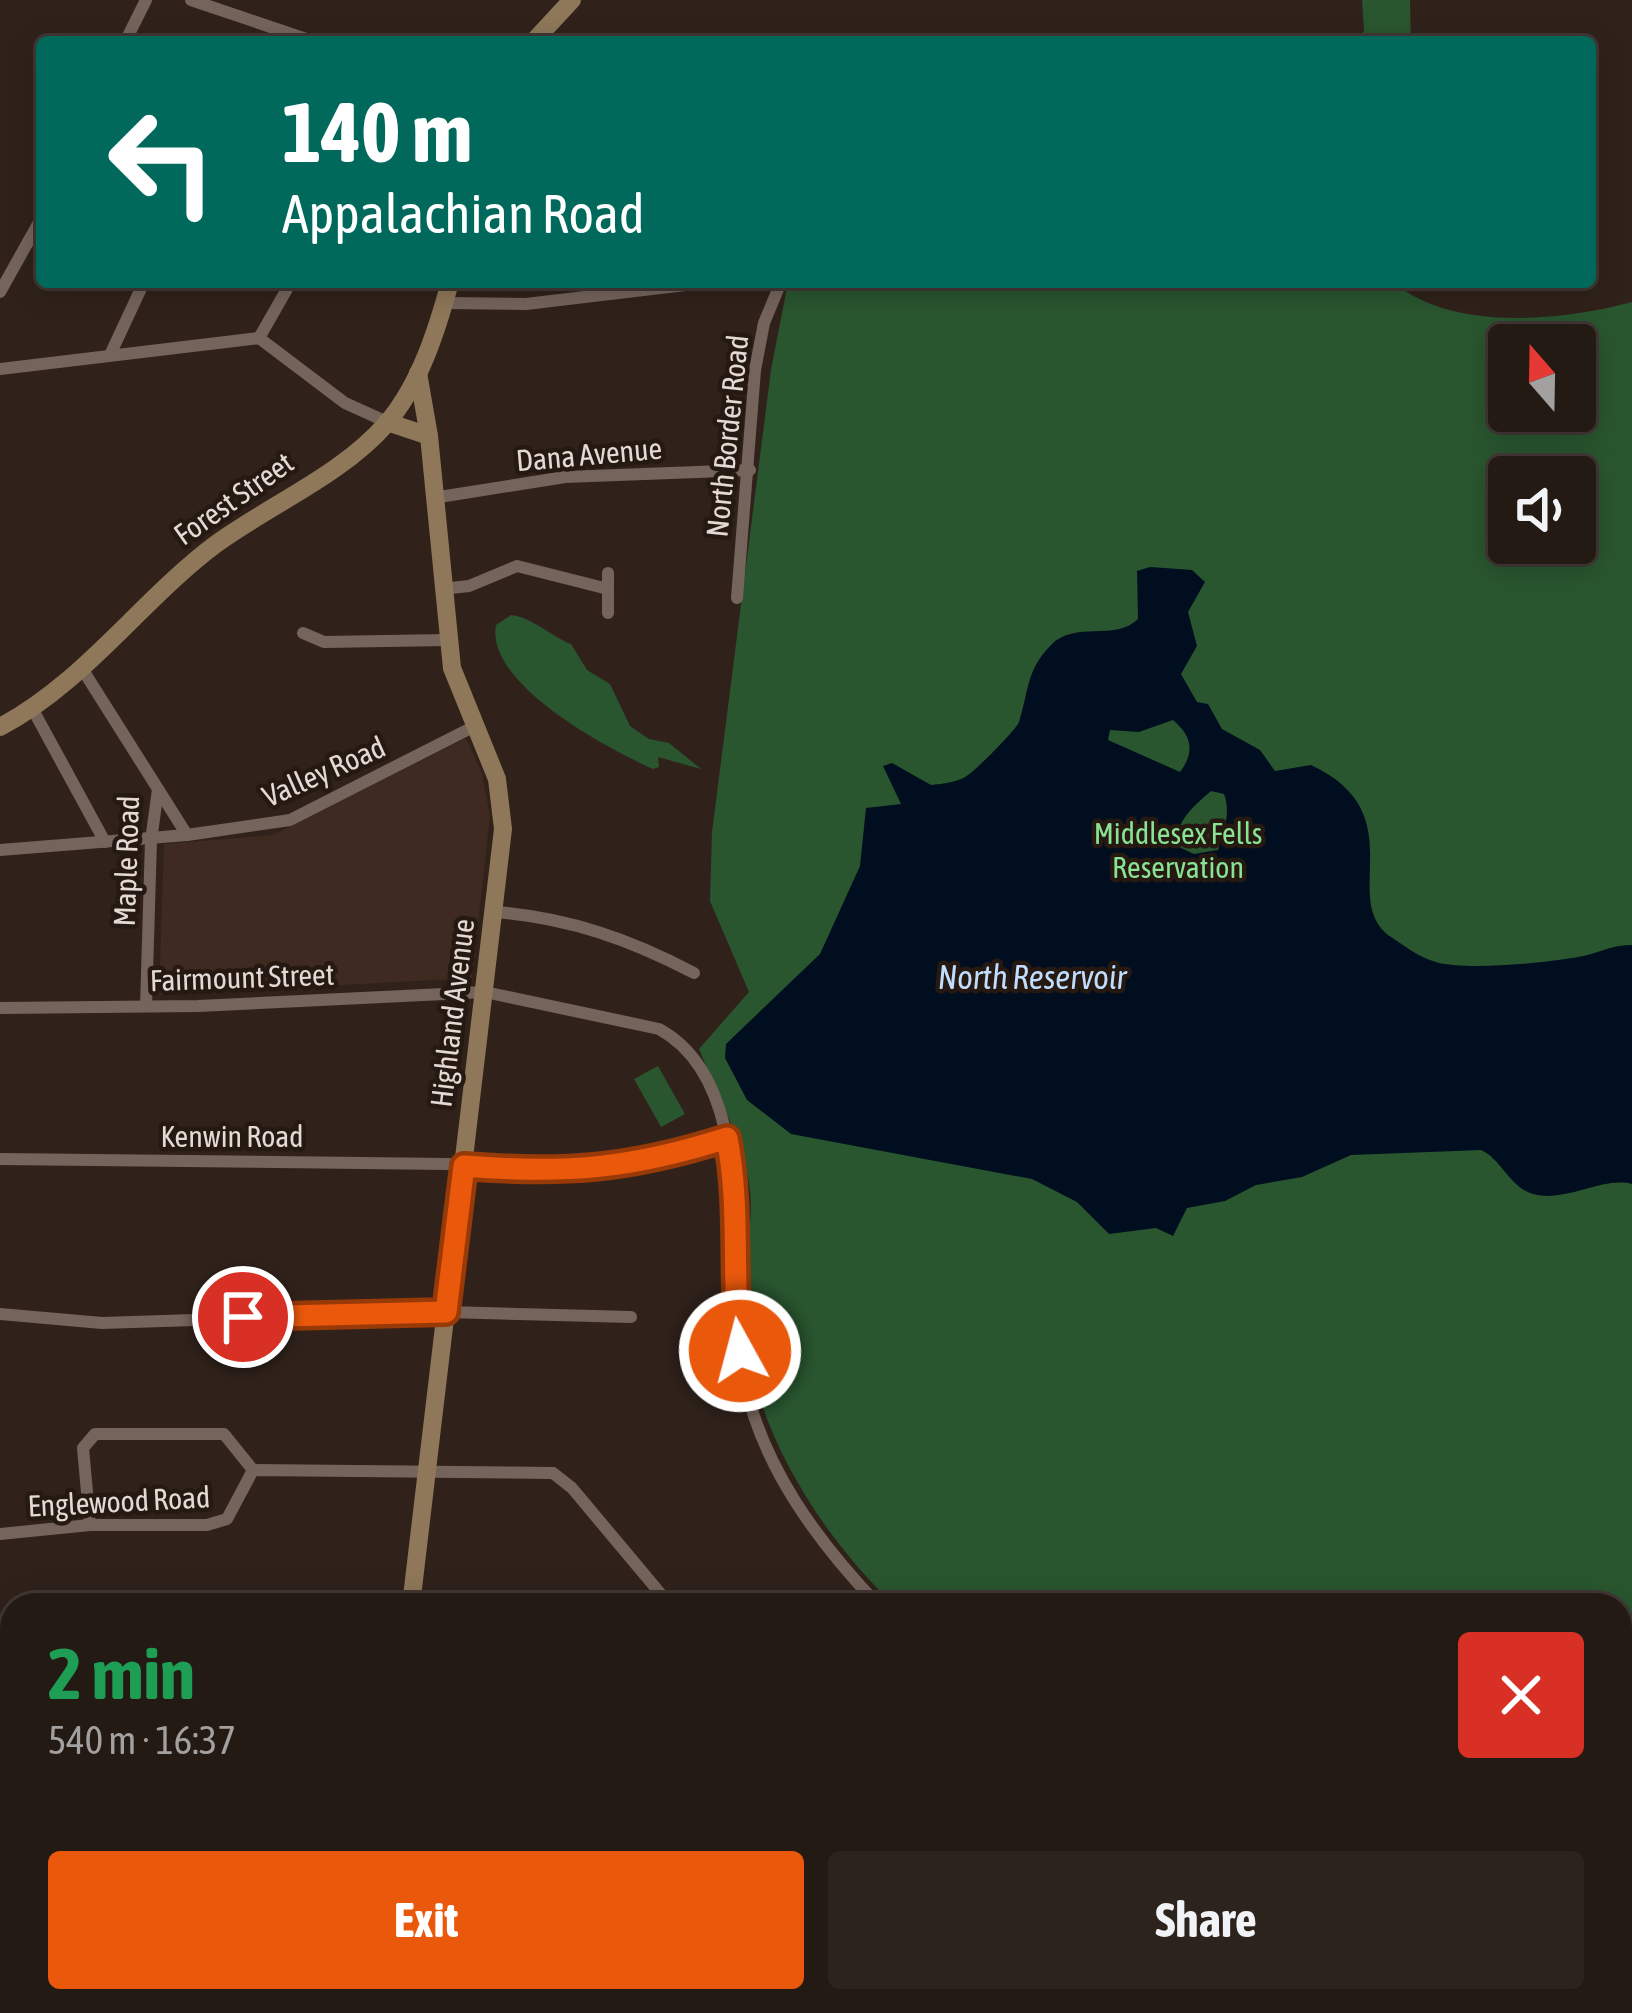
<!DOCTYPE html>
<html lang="en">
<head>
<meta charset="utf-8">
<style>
	body { margin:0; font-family:"Asap Condensed",sans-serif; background:#2c231d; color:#f1f3f6; height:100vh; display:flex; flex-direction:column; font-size:45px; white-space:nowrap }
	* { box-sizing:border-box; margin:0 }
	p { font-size:39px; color:#a3a1a0 }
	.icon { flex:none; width:66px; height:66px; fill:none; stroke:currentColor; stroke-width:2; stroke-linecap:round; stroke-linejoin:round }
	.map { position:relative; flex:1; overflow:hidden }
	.side { position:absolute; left:0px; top:1593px; width:1632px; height:420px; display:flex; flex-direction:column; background:#241a14; border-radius:36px 36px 0 0; box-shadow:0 6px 30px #0003,0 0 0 3px #413834 }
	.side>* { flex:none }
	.guide { position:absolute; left:36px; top:36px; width:1560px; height:252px; border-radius:12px; box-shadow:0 6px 30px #0003,0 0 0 3px #413834; background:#00695c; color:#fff; overflow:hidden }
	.needle { width:78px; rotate:340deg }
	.buttons { position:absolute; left:1488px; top:324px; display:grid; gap:24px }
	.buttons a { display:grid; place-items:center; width:108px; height:108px; border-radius:12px; background:#241a14; box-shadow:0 6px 30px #0003,0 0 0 3px #413834; font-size:60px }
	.pin { position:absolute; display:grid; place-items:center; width:102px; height:102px; color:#fff; margin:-51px; border:6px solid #fff; border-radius:50%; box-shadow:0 3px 12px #0007 }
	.me { position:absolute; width:132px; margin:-66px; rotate:353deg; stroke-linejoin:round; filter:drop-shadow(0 0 9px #0008) }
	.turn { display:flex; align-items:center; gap:42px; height:252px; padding:0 48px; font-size:54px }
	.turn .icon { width:156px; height:156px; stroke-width:2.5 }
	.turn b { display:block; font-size:84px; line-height:102px }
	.round { display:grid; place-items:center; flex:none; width:126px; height:126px; border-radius:12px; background:#2c231d }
	.head { display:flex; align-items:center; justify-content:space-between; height:204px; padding:0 48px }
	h1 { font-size:72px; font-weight:700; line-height:90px; color:#1e9e55 }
	.cta { display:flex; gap:24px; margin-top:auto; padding:24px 48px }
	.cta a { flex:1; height:138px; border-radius:12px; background:#ea580c; color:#fff; font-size:48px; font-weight:700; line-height:138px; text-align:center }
	.cta a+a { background:#2c231d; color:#f1f3f6 }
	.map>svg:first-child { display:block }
	.built { fill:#3e2a20 }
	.green { fill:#29562f; fill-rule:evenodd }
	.water { fill:#010e1f; fill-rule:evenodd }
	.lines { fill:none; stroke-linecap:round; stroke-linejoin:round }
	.street { stroke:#75645c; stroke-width:12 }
	.secondary { stroke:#8f7859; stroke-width:18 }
	.route-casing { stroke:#983908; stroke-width:30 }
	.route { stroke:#ea580c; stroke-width:21 }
	.labels { text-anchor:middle; stroke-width:9; stroke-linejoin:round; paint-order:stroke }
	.street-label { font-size:30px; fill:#e3d9d5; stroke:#261912 }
	.park-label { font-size:30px; fill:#89e394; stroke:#261912 }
	.water-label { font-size:33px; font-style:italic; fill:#c0ddfe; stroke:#261912 }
</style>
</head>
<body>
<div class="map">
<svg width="1632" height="2013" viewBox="0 0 1632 2013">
	<rect width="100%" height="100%" fill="#30221b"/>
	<path class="built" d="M466 738 482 773 490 816 472 978 159 995 164 844 273 835Z"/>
	<g class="green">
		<path d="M1362 0H1410L1411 42H1354L1364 31Z"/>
		<path d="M788 282H1393C1452 332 1562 321 1632 302V2013H1062L1074 2001H1620V1605H894C815 1529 747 1419 743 1307 741 1266 757 1219 748 1178 739 1134 716 1091 699 1049L749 992 710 901 712 832 771 370ZM1509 345H1575V411H1509ZM1509 477H1575V543H1509Z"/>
		<path d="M511 615C534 618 550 636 571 644L587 670 610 684 630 726 649 739 669 743 701 769 658 757 659 767 653 769C608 749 485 684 496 625Z"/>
		<path d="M658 1066 685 1114 661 1127 634 1079Z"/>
	</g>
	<g class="water">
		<path d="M1150 567 1192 570 1205 582 1188 612 1197 646 1181 674 1197 702 1208 704 1222 729 1260 750 1275 771 1311 765C1416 814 1337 900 1391 937 1406 947 1420 958 1439 963 1471 970 1544 963 1578 957 1597 954 1613 944 1632 945V1184C1601 1176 1563 1205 1530 1193 1509 1185 1501 1159 1481 1150L1351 1155 1302 1177 1256 1185 1225 1201 1187 1208 1173 1236 1156 1228 1109 1234 1077 1202 1032 1179 791 1134 747 1100 725 1058 726 1044 820 954 860 866 866 808 901 804 883 766 892 763 931 785C942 784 959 782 968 775 976 770 1017 729 1019 722 1029 691 1026 670 1051 645 1075 620 1115 642 1138 619L1137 571ZM1173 720C1192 736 1195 752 1180 772L1108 740 1110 730 1139 732ZM1211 791 1224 794C1231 812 1224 832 1218 850L1194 854 1179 847C1173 822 1194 806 1211 791Z"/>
		<path d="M1632 1848V2013H1445L1437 2001H1620V1853Z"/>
	</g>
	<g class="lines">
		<g class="street">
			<path d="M191 0 315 42"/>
			<path d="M125 42 146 0"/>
			<path d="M752 282 780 283"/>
			<path d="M0 292 42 217"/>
			<path d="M444 303 526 304 711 282"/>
			<path d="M259 338 291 282"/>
			<path d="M110 355 144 282"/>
			<path d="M0 369 259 338 345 403 387 422"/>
			<path d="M433 498 565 477 750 470"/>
			<path d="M608 573V613"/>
			<path d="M442 589 469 586 517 566 608 589"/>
			<path d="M737 598 755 370 764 323 781 282"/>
			<path d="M303 633 324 642 447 640"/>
			<path d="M81 667 158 789 151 841 146 1006"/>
			<path d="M32 708 105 842"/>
			<path d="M158 789 187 835 290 820 473 727"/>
			<path d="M0 850 187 835"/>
			<path d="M496 912C569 918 629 939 694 973"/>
			<path d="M0 1008 198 1006 485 992 659 1029C764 1086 724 1279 744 1379 762 1467 818 1542 878 1605"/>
			<path d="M0 1159 447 1164 534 1171 618 1168 727 1138"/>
			<path d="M0 1314 102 1323 447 1312 631 1317"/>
			<path d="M90 1525 83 1448 95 1434H224L253 1470"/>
			<path d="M0 1534 90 1525H207L227 1519 253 1470 553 1473 572 1488 670 1605"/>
			<path d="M0 1638H12"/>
			<path d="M0 1744H12"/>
			<path d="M0 1911H12"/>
			<path d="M767 2001 771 2013"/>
			<path d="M1051 2013 1062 2001"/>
		</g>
		<g class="secondary">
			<path d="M533 42 572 0"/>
			<path d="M418 373 429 436"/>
			<path d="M387 422 429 436 452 668 497 779 503 829 411 1605"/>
			<path d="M0 727C84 683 141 600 216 544 271 504 342 475 387 423 420 384 437 330 450 282"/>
			<path d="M360 2013 362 2001"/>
		</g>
	</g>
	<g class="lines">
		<g class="route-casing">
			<path id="route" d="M243 1317 446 1312 464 1166C565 1174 630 1169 727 1138 741 1209 731 1279 740 1351"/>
		</g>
		<use href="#route" class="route"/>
	</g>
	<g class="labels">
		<g class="street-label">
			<text transform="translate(728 436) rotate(-84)" y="10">North Border Road</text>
			<text transform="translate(589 455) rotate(-5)" y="10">Dana Avenue</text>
			<text transform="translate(234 499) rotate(-35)" y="10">Forest Street</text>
			<text transform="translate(324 772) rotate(-24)" y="10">Valley Road</text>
			<text transform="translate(127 861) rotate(-88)" y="10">Maple Road</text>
			<text transform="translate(242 978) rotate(-2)" y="10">Fairmount Street</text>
			<text transform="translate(453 1013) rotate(-83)" y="10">Highland Avenue</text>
			<text x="232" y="1147">Kenwin Road</text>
			<text transform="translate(119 1502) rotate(-3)" y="10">Englewood Road</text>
		</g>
		<g class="park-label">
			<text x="1178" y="844">Middlesex Fells<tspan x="1178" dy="34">Reservation</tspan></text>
		</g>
		<g class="water-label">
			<text x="1032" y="989">North Reservoir</text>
		</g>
	</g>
</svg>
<div class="buttons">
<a><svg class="needle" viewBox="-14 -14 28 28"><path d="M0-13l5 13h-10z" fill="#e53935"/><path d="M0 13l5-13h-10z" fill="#a3a1a0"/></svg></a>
<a><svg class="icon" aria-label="sound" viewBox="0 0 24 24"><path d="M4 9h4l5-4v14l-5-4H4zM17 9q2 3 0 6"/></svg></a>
</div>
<div class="pin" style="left:243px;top:1317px;background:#d93025"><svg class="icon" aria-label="arrive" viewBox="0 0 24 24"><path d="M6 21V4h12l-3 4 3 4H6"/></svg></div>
<svg class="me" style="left:740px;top:1351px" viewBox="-20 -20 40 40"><circle r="17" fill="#ea580c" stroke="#fff" stroke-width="3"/><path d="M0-11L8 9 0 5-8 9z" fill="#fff"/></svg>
<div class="guide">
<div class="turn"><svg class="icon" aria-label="left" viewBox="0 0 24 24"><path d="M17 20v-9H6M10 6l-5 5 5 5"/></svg><div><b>140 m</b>Appalachian Road</div></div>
</div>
<section class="side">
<div class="head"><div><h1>2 min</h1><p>540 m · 16:37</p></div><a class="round" style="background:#d93025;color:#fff"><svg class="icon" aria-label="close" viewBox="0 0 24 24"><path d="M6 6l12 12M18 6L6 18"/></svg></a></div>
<div class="cta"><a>Exit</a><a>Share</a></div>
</section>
</div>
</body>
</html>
